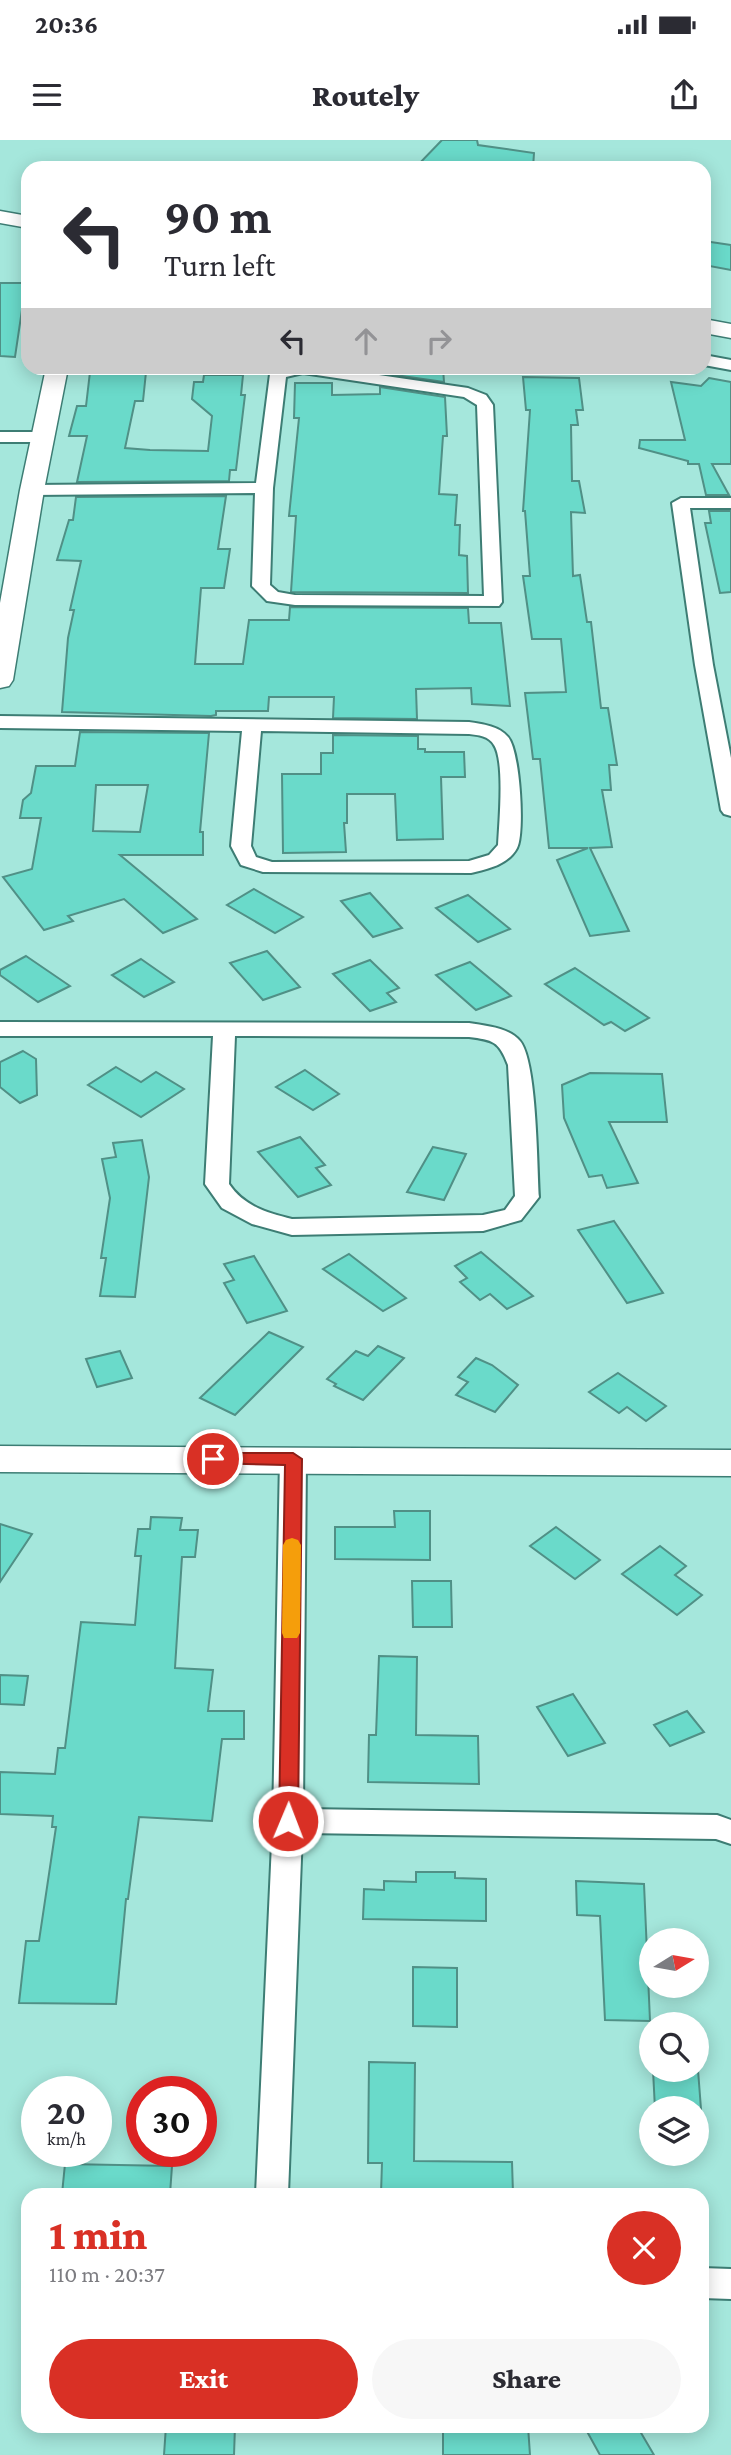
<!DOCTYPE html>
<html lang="en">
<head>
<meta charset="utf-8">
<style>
	body { margin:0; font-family:"Crimson Pro",serif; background:#f7f7f7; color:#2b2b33; height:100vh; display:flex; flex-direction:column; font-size:26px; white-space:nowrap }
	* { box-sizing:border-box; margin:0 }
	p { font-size:23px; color:#7c7c81 }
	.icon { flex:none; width:38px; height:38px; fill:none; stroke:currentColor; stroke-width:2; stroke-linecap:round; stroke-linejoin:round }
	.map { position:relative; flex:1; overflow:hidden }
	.sheet { position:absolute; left:21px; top:2048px; width:688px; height:245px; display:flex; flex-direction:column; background:#fff; border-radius:21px; box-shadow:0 4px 18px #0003 }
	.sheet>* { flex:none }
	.top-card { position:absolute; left:21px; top:21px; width:690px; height:214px; border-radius:21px; box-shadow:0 4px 18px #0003; background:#fff; color:#2b2b33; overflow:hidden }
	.needle { width:46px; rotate:79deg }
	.tools { position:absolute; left:639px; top:1788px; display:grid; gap:14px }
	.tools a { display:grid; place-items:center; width:70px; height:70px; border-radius:50%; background:#fff; box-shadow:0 4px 18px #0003; font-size:35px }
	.speed { position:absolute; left:21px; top:1936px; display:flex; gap:14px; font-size:35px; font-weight:700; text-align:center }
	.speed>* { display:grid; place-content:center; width:91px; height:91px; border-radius:50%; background:#fff; box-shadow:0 4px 18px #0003; line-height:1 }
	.speed small { font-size:18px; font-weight:400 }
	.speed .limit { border:10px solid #d22; background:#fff; color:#111 }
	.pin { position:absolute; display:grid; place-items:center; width:60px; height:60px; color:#fff; margin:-30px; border:4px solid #fff; border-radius:50%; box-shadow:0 2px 7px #0007 }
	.me { position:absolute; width:77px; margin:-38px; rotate:1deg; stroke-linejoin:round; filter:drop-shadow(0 0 5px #0008) }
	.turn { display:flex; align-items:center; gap:24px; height:147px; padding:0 28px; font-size:32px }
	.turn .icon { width:91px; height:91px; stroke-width:2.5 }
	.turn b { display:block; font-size:49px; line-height:60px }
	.lanes { display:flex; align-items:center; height:66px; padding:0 28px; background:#0003; justify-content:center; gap:35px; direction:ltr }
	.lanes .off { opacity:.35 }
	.round { display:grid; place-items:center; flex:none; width:74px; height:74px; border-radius:37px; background:#f7f7f7 }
	.head { display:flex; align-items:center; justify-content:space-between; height:119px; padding:0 28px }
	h1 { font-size:42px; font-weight:800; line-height:52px; color:#d93025 }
	.action { display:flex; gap:14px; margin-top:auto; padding:14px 28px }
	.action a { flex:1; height:80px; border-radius:42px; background:#d93025; color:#fff; font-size:28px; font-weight:800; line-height:80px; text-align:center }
	.action a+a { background:#f7f7f7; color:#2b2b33 }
	.status { display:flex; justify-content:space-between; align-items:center; height:49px; padding:0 35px; background:#fff; direction:ltr }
	.status svg { height:19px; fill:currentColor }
	header { display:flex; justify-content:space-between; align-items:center; height:91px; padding:0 28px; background:#fff; font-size:32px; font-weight:800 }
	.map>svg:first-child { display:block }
	.building { fill:#6adaca; stroke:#509086; stroke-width:2; fill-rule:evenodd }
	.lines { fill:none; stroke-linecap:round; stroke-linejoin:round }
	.street-casing { stroke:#3d7d74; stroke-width:4 }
	.secondary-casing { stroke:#3d7d74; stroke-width:3 }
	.street { fill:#fff; fill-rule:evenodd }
	.secondary { fill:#fff; fill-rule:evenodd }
	.route { fill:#d93025; stroke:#8d1f18; stroke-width:2 }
	.slow { fill:#f59e0b }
</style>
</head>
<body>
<div class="status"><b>20:36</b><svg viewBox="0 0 49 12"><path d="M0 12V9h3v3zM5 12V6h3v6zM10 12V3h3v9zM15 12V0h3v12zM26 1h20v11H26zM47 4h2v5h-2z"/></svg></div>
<header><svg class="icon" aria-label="menu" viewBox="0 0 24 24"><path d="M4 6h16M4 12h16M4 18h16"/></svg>Routely<svg class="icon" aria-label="share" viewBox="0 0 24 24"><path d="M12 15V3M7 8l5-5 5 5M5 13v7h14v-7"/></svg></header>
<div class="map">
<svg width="731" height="2315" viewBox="0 0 731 2315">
	<rect width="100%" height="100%" fill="#a5e7dc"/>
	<g class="building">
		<path d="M442 0H477L478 5 534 13 533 28H415Z"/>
		<path d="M704 101 731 105V130L704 125Z"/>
		<path d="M0 143H26L15 217 0 216Z"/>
		<path d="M381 228H443L444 242 381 233Z"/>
		<path d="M90 232H146L143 261H135L125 308 150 310 208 311 212 276 192 259 194 242H203L204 235H243L241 255H245L236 330H230L229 341 77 342 87 296H69L77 266H86Z"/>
		<path d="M523 237 579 238 583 270H576L578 285H571L572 341H579L585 373 571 372 573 436 580 435 587 482H591L601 568H608L617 625H609L611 650H602L612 707 590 708 629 791 590 796 557 720 588 708H549L540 619H533L525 553 566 552 561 499H532L523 436H530L525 371H523L530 270H526Z"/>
		<path d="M709 238 731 242V324H712L729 355H706L699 324H688V321L639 308 640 300H685L671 242 701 246Z"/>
		<path d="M295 243H332V255L380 254V247L445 257 447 296H443L439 354 457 355 455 385H460L459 415 467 416 468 453 291 452 296 376H289L299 278H294Z"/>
		<path d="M226 356 218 409H230L224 448H201L195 524H243L249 480H289L290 467 468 468 469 483H501L510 566 472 564 471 548 416 549 417 579 333 578 334 557H269L268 571H216V575L211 576 62 572 68 498 74 470H70L81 421 57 420 69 380H73L76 357Z"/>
		<path d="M709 371H731V452L720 453 705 383H711Z"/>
		<path d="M80 592 209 593 200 692H203V715H120L197 779 163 793 124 759 68 776 73 781 44 790 3 737 32 729 41 678H20L23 660 31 653 36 626H75ZM96 645H148L140 692 93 691Z"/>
		<path d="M333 595 418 596V609H425V612H464L465 637H441L443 699 397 700 395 654H347V683H344L346 712 283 713 282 634H321V613H333Z"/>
		<path d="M254 749 303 777 275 793 227 765Z"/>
		<path d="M370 753 402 788 373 797 341 761Z"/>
		<path d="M468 755 510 789 478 802 436 768Z"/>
		<path d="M267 811 300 847 263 860 230 823Z"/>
		<path d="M26 816 70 846 38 862 0 835V830Z"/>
		<path d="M141 819 174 842 144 857 112 835Z"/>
		<path d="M370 820 399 848 387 853 396 862 370 871 333 834Z"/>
		<path d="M470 822 511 856 476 870 436 835Z"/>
		<path d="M575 828 649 878 625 891 611 882 604 885 545 844Z"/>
		<path d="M23 911 36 919 37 955 20 963 0 947V922Z"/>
		<path d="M116 927 141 942 156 932 184 949 141 977 88 945Z"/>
		<path d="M305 930 339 954 313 970 276 947Z"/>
		<path d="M590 933 662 934 667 982H609L638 1043 607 1048 602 1035 589 1037 564 978 562 945Z"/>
		<path d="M300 997 325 1025 316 1028 331 1045 298 1057 258 1012Z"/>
		<path d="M142 1000 149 1037 135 1157 100 1156 106 1118H101L110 1058 102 1019 116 1017 113 1003Z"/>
		<path d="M433 1007 466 1014 444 1060 407 1052Z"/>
		<path d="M614 1081 663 1153 627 1163 578 1090Z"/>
		<path d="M481 1112 533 1156 507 1169 490 1154 480 1160 460 1142 467 1138 455 1126Z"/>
		<path d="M349 1114 406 1158 383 1171 323 1129Z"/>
		<path d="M254 1116 287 1171 247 1183 224 1143 234 1140 224 1124Z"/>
		<path d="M269 1192 303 1207 235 1275 200 1258Z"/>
		<path d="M378 1206 404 1218 363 1260 334 1246 336 1244 327 1239 356 1211 368 1216Z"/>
		<path d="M120 1211 132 1238 97 1247 86 1219Z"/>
		<path d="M476 1218 492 1225 518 1245 495 1272 456 1255 468 1242 458 1237Z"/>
		<path d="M618 1233 666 1266 646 1281 627 1267 619 1273 589 1252Z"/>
		<path d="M394 1371H430V1420L335 1419V1387H395Z"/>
		<path d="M151 1377 182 1378 180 1390H198L195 1417H182L175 1528 213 1530 208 1571H244V1599H222L212 1681 139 1677 128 1759H126L116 1864 19 1863 26 1801H39L56 1687H52L53 1676 0 1674V1632L55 1634 58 1608H65L81 1482 135 1485 141 1416H135L138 1389H150Z"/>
		<path d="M0 1384 32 1394 0 1442Z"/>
		<path d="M556 1387 600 1420 575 1439 530 1406Z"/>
		<path d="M660 1406 686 1426 675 1435 702 1455 677 1475 622 1434Z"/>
		<path d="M412 1441H451L452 1487H413Z"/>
		<path d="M379 1516 417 1517 416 1595 478 1596 479 1644 368 1642 369 1595H376Z"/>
		<path d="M0 1535 28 1536 24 1565 0 1564Z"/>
		<path d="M573 1554 605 1603 568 1616 537 1567Z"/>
		<path d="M687 1571 704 1592 670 1606 654 1585Z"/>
		<path d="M416 1732H455V1738L486 1739V1781L363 1779 364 1749 384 1750V1741L416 1742Z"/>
		<path d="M576 1741 644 1744 650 1881 605 1880 600 1776 577 1775Z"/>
		<path d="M413 1827 457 1828V1887L413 1886Z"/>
		<path d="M369 1922 415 1923 414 2021 512 2022 513 2054H381L382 2023H368Z"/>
		<path d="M653 1930H698L701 1969H655Z"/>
		<path d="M65 2024 172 2026 170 2054H62Z"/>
		<path d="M166 2286H235L234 2315H164Z"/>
		<path d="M443 2286H528L530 2315H443Z"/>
		<path d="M584 2286H637L654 2315H600Z"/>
	</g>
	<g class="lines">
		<g class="street-casing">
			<g id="street">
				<path d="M704 215 731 220V230L704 225Z"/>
				<path d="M280 228H331L468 248 486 255 493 265 502 462 499 466 295 465 267 461 252 446 255 353 32 355 23 350 32 345 256 343 270 234ZM303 233 464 257 477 265 484 456 295 455 278 452 270 445 273 348 286 237Z"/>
				<path d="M0 292H43L51 297 43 302H0Z"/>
				<path d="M681 358H731V368H690L713 525 731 618V676L724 674 721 670 695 525 672 363Z"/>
				<path d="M0 576 469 582C483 584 499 586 508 597 520 611 525 693 517 708 508 725 488 729 471 733L263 732 241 725 231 706 242 591 0 588ZM261 591 469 594C478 595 489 596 494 605 505 621 499 684 498 705L489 715 469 721 272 722 256 717 251 706Z"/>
				<path d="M0 882 469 883C486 886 508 887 520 901 537 921 537 1026 539 1057L521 1080 483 1091 292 1095 252 1084 222 1068 205 1044 213 896H0ZM235 896 469 897C493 900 499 901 508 925L515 1056 505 1070 483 1075 292 1079C267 1073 244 1066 229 1044Z"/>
				<path d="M293 1310 302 1312 306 1319 303 1669 717 1675 731 1680V1704L716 1699 302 1693 288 2054H256L273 1681 280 1319 284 1312Z"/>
				<path d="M702 2128 731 2129V2159L702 2158Z"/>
			</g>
		</g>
		<g class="secondary-casing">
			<g id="secondary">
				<path d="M0 71 28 76V88L0 83Z"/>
				<path d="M704 179 731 184V198L704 193Z"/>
				<path d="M46 228H68L44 350 13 540 9 546 0 548V463L20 350Z"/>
				<path d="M0 1306 731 1310V1336L0 1332Z"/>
			</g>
		</g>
		<use href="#street" class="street"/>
		<use href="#secondary" class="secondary"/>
	</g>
	<path class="route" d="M213 1313H293L302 1319 298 1681 295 1687 288 1689 282 1687 279 1681 285 1325 207 1323 205 1319Z"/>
	<path class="slow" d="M292 1398 298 1400 301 1405 300 1493 297 1498H284L282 1493 283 1405 286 1400Z"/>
</svg>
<div class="tools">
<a><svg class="needle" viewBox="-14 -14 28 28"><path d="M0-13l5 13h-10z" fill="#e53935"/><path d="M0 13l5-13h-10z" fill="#7c7c81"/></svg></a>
<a><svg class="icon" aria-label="search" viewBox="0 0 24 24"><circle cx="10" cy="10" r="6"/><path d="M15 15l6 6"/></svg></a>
<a><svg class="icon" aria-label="layers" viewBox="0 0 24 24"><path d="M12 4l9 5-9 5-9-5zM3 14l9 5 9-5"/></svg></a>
</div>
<div class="speed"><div>20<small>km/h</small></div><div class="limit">30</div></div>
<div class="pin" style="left:213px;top:1319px;background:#d93025"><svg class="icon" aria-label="arrive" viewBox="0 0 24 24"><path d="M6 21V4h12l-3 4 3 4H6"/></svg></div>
<svg class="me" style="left:288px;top:1681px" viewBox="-20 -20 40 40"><circle r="17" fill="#d93025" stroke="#fff" stroke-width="3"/><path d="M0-11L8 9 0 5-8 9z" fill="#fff"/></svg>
<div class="top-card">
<div class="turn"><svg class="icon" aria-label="left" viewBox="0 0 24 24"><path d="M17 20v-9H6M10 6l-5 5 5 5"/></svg><div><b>90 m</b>Turn left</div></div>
<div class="lanes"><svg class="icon" aria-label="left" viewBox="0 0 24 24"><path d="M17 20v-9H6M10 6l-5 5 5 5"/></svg><svg class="icon off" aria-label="ahead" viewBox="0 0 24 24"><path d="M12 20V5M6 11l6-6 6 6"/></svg><svg class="icon off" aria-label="right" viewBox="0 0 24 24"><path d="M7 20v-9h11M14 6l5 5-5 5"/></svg></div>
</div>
<section class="sheet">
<div class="head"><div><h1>1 min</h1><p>110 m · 20:37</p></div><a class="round" style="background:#d93025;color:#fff"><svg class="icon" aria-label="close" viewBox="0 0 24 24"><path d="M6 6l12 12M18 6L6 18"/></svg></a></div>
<div class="action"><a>Exit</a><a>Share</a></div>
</section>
</div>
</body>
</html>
